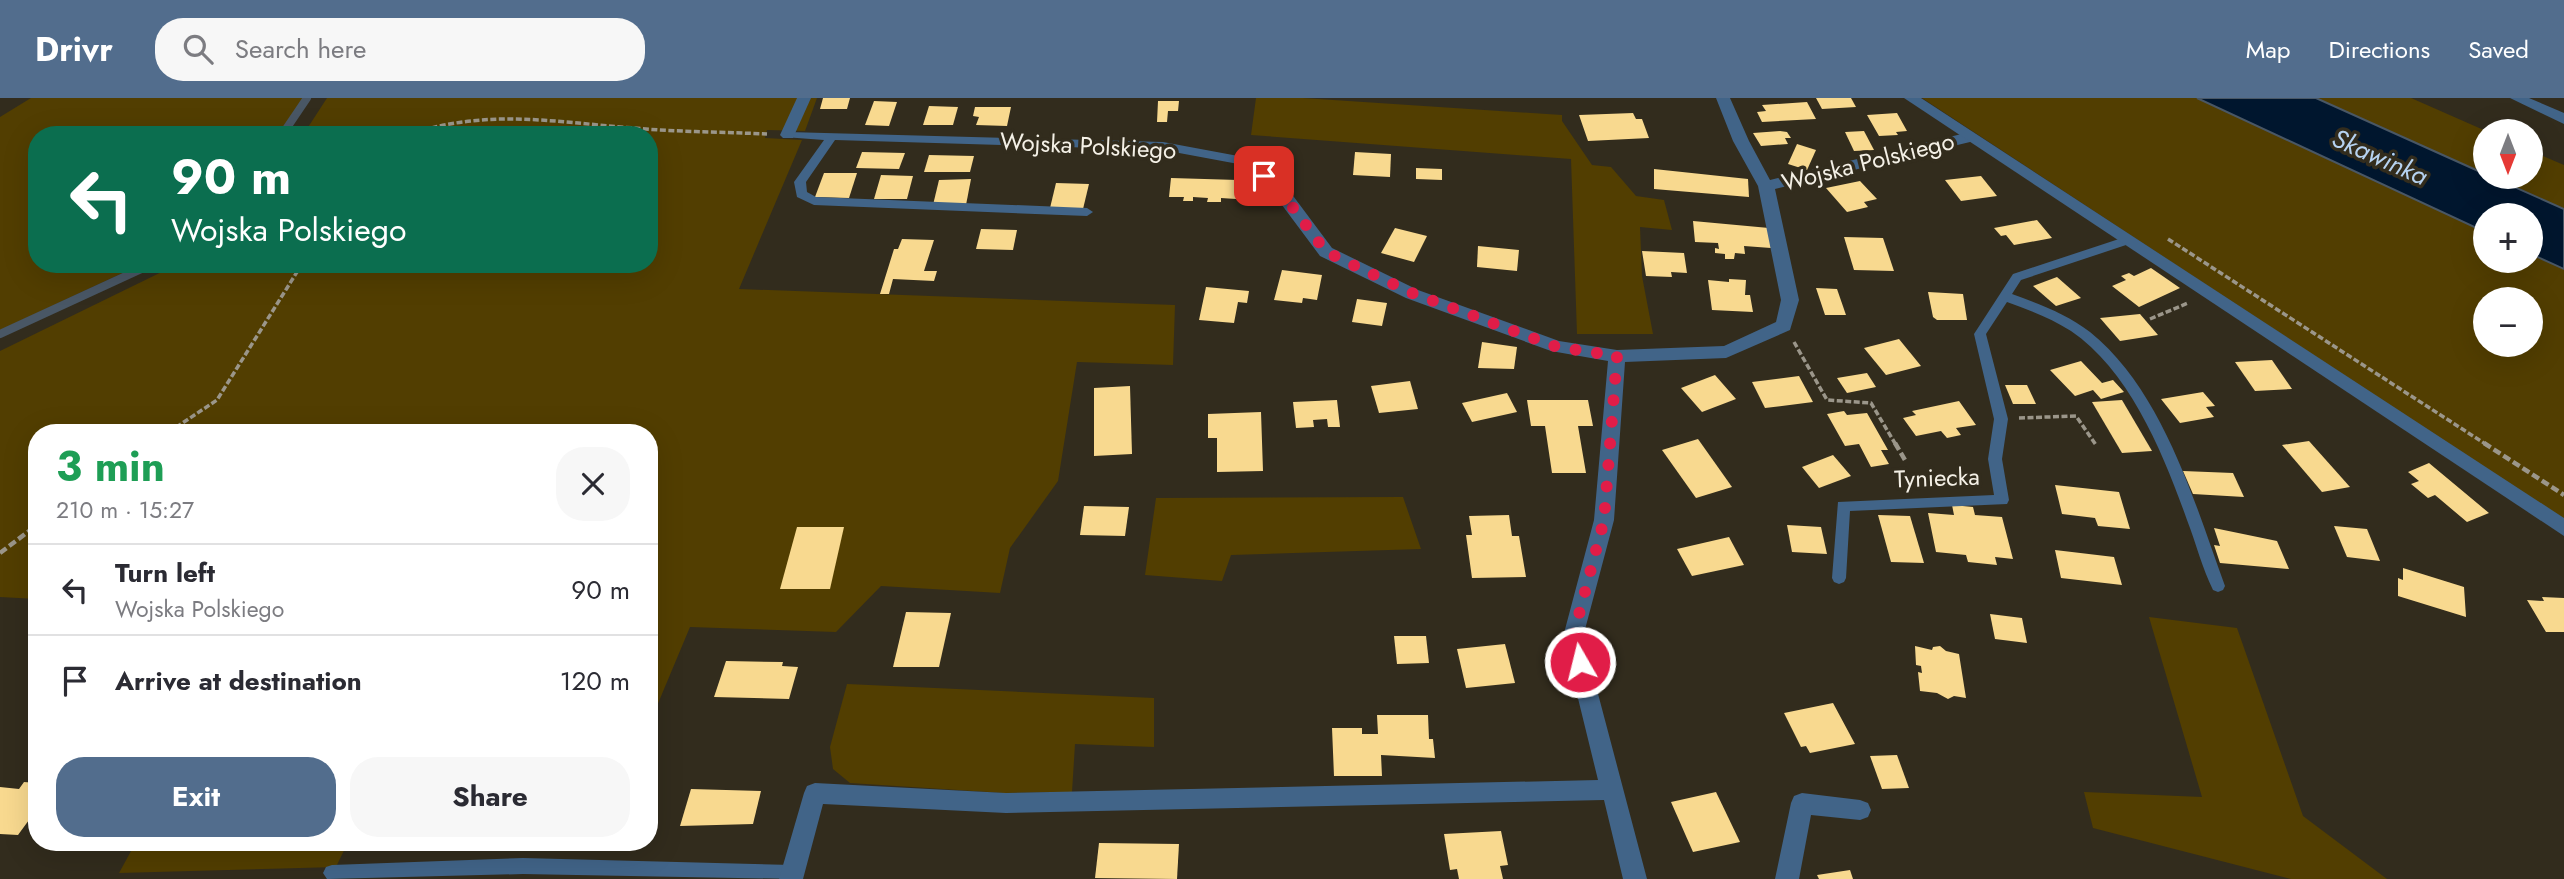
<!DOCTYPE html>
<html lang="en">
<head>
<meta charset="utf-8">
<style>
	body { margin:0; font-family:Jost,sans-serif; background:#f7f7f7; color:#2b2b33; height:100vh; display:flex; flex-direction:column; font-size:26px; white-space:nowrap }
	* { box-sizing:border-box; margin:0 }
	p { font-size:23px; color:#7c7c81 }
	.icon { flex:none; width:38px; height:38px; fill:none; stroke:currentColor; stroke-width:2; stroke-linecap:round; stroke-linejoin:round }
	.map { position:relative; flex:1; overflow:hidden }
	.side { position:absolute; left:28px; top:326px; width:630px; height:427px; display:flex; flex-direction:column; background:#fff; border-radius:28px; box-shadow:0 7px 28px #0002 }
	.side>* { flex:none }
	.top-card { position:absolute; left:28px; top:28px; width:630px; height:147px; border-radius:28px; box-shadow:0 7px 28px #0002; background:#0b6e4f; color:#fff; overflow:hidden }
	.needle { width:46px; rotate:180deg }
	.controls { position:absolute; left:2473px; top:21px; display:grid; gap:14px }
	.controls a { display:grid; place-items:center; width:70px; height:70px; border-radius:50%; background:#fff; box-shadow:0 7px 28px #0002; font-size:35px }
	.pin { position:absolute; display:grid; place-items:center; width:60px; height:60px; color:#fff; margin:-30px; border-radius:14px; box-shadow:0 4px 10px #0006 }
	.me { position:absolute; width:77px; margin:-38px; rotate:352deg; stroke-linejoin:round; filter:drop-shadow(0 0 5px #0008) }
	.turn { display:flex; align-items:center; gap:24px; height:147px; padding:0 28px; font-size:32px }
	.turn .icon { width:91px; height:91px; stroke-width:2.5 }
	.turn b { display:block; font-size:49px; line-height:60px }
	.round { display:grid; place-items:center; flex:none; width:74px; height:74px; border-radius:28px; background:#f7f7f7 }
	.head { display:flex; align-items:center; justify-content:space-between; height:119px; padding:0 28px }
	h1 { font-size:42px; font-weight:700; line-height:52px; color:#1e9e55 }
	.button { display:flex; gap:14px; margin-top:auto; padding:14px 28px }
	.button a { flex:1; height:80px; border-radius:28px; background:#526d8d; color:#fff; font-size:28px; font-weight:700; line-height:80px; text-align:center }
	.button a+a { background:#f7f7f7; color:#2b2b33 }
	ul { padding:0; list-style:none }
	li { display:flex; align-items:center; gap:21px; height:91px; padding:0 28px; border-top:2px solid #e1e1e2 }
	li div { flex:1 }
	li b { display:block; font-size:26px }
	li em { font-style:normal }
	header { display:flex; align-items:center; gap:42px; box-sizing:border-box; height:98px; padding:0 35px; background:#526d8d; color:#fff }
	header strong { font-size:33px }
	nav { display:flex; gap:38px; margin-inline-start:auto; font-size:24px }
	.search { width:490px; height:63px; background:#f7f7f7; display:flex; align-items:center; gap:18px; box-sizing:border-box; padding:0 24px; border-radius:28px; color:#7c7c81; font-size:26px }
	.map>svg:first-child { display:block }
	.green { fill:#523e01; fill-rule:evenodd }
	.water { fill:#00162e; stroke:#495765; stroke-width:2 }
	.lines { fill:none; stroke-linecap:round; stroke-linejoin:round }
	.stream { stroke:#495765; stroke-width:8 }
	.building { fill:#f8d98f }
	.path-far1 { stroke:#9b968a; stroke-width:3.5; stroke-dasharray:6 2.5; stroke-linecap:butt }
	.path { stroke:#9b968a; stroke-width:4.5; stroke-dasharray:8 3.5; stroke-linecap:butt }
	.service { fill:#416488; fill-rule:evenodd }
	.minor { fill:#416488; fill-rule:evenodd }
	.tertiary { fill:#416488; fill-rule:evenodd }
	.route { stroke:#e11d48; stroke-width:12; stroke-dasharray:0 21.6 }
	.labels { text-anchor:middle; stroke-width:7; stroke-linejoin:round; paint-order:stroke }
	.street-label { font-size:24px; fill:#f4f0e6; stroke:#322c1d }
	.water-label { font-size:26px; font-style:italic; fill:#b6d2f0; stroke:#322c1d }
</style>
</head>
<body>
<header>
<strong>Drivr</strong>
<div class="search"><svg class="icon" aria-label="search" viewBox="0 0 24 24"><circle cx="10" cy="10" r="6"/><path d="M15 15l6 6"/></svg>Search here</div>
<nav><a>Map</a><a>Directions</a><a>Saved</a></nav>
</header>
<div class="map">
<svg width="2564" height="781" viewBox="0 0 2564 781">
	<rect width="100%" height="100%" fill="#322c1d"/>
	<g class="green">
		<path d="M31 0H305L281 37H37V166H142L0 232V19Z"/>
		<path d="M327 0H817L805 33 767 32 765 40 802 42 739 191 1175 207 1173 267 1077 264 1058 383 1010 450 1000 495 881 488 836 534 690 529 649 627V334H37V501L0 499V253L178 166H649V37H303Z"/>
		<path d="M1256 0H1303L1562 17V23L1592 67 1611 69 1636 98 1664 102 1672 132 1640 129 1642 178 1653 236H1577L1571 61 1251 37Z"/>
		<path d="M1922 0H2197L2485 134V163H2530L2531 156 2564 171V422ZM2485 201H2530V247H2485Z"/>
		<path d="M2316 0H2411L2486 33 2485 76Z"/>
		<path d="M2531 53 2564 67V111L2492 79H2530Z"/>
		<path d="M1403 399 1421 451 1231 457 1222 483 1145 477 1156 400Z"/>
		<path d="M2149 519 2237 530 2303 718 2387 781H2291L2093 730 2084 694 2202 699Z"/>
		<path d="M847 586 1154 600V649L1075 646 1072 694 1004 695 850 685 833 671 830 649Z"/>
		<path d="M136 744H348L336 769 119 775Z"/>
	</g>
	<path class="water" d="M2197 0H2316L2485 76V79H2492L2564 111V171L2531 156 2530 117H2485V134Z"/>
	<g class="lines">
		<g class="stream">
			<path d="M282 37 307 0"/>
			<path d="M0 236 152 166"/>
		</g>
	</g>
	<g class="building">
		<path d="M823 0H850L847 11H820Z"/>
		<path d="M1816 0H1851L1856 9 1822 11Z"/>
		<path d="M874 3 897 4 889 28 865 27Z"/>
		<path d="M1158 3H1179L1178 13H1168L1167 24H1157Z"/>
		<path d="M1807 4 1816 21 1762 24 1757 14 1766 13 1762 7Z"/>
		<path d="M929 8 958 9 953 27H923Z"/>
		<path d="M975 9H1011L1007 28 976 27 979 19 973 18Z"/>
		<path d="M1633 15 1636 21H1642L1649 40 1588 43 1579 17Z"/>
		<path d="M1897 15 1907 33 1896 34 1898 37 1879 38 1867 17Z"/>
		<path d="M1780 33 1787 34 1791 40H1785L1788 46 1761 48 1753 35Z"/>
		<path d="M1864 33 1874 52 1854 53 1845 34Z"/>
		<path d="M1797 46 1816 52 1807 72 1788 66Z"/>
		<path d="M862 54 905 55 899 71 856 70Z"/>
		<path d="M1355 54 1391 56 1390 79 1353 77Z"/>
		<path d="M929 57 974 58 970 74H924Z"/>
		<path d="M1416 70 1442 71V82L1416 81Z"/>
		<path d="M1654 71 1748 81 1749 99 1654 91Z"/>
		<path d="M824 75H857L849 100 815 99Z"/>
		<path d="M881 77 913 78 907 101H874Z"/>
		<path d="M1981 78 1997 98 1961 103 1945 82Z"/>
		<path d="M1171 80 1238 82 1236 101 1221 100V104H1207L1208 100 1193 99V103H1183L1184 99H1169Z"/>
		<path d="M971 81 966 107H933L939 82Z"/>
		<path d="M1860 83 1877 101 1864 104 1868 109 1847 114 1826 90Z"/>
		<path d="M1056 85 1089 86 1083 111 1050 110Z"/>
		<path d="M2037 122 2052 140 2014 147 2006 137 2001 138 1994 130Z"/>
		<path d="M1693 123 1769 130 1771 150 1744 148 1745 156 1735 155 1734 161H1725V156L1715 155V150L1719 151 1718 145 1695 144Z"/>
		<path d="M1395 130 1427 138 1414 164 1381 155Z"/>
		<path d="M981 131 1017 132 1013 152 976 151Z"/>
		<path d="M1844 139 1883 140 1894 173 1854 172Z"/>
		<path d="M902 141 934 142 924 173H937L934 183 893 181 889 196H880L894 151H898Z"/>
		<path d="M1478 148 1519 152 1517 173 1477 169Z"/>
		<path d="M1642 153 1684 155 1687 175 1671 174 1672 179 1646 178Z"/>
		<path d="M2151 170 2180 190 2139 209 2112 188 2126 182 2121 178 2129 175 2134 178Z"/>
		<path d="M1282 172 1322 177 1317 202 1303 200 1302 205 1274 202Z"/>
		<path d="M2057 179 2081 200 2056 208 2033 188Z"/>
		<path d="M1729 181 1746 182 1745 197H1750L1753 214 1712 212 1708 182 1729 184Z"/>
		<path d="M1206 189 1249 193 1247 205 1238 204 1234 225 1199 222Z"/>
		<path d="M1816 190 1837 191 1846 217H1825Z"/>
		<path d="M1928 194 1963 196 1967 222H1937L1933 219Z"/>
		<path d="M1357 201 1387 205 1382 228 1352 224Z"/>
		<path d="M2140 216 2158 237 2120 243 2100 220Z"/>
		<path d="M1899 241 1921 268 1886 277 1864 250Z"/>
		<path d="M1482 244 1517 249 1514 271 1478 270Z"/>
		<path d="M2272 262 2292 291 2255 293 2235 264Z"/>
		<path d="M2081 263 2102 285 2113 282 2124 294 2101 301 2093 292 2075 298 2050 272Z"/>
		<path d="M1867 275 1876 289 1847 295 1837 280Z"/>
		<path d="M1715 277 1736 301 1702 314 1681 290Z"/>
		<path d="M1799 278 1813 304 1765 310 1752 284Z"/>
		<path d="M1410 283 1418 311 1379 315 1371 288Z"/>
		<path d="M2005 287H2027L2036 306H2013Z"/>
		<path d="M1130 288 1132 356 1094 358V290Z"/>
		<path d="M2203 294 2215 308 2206 309 2214 319 2180 325 2161 301Z"/>
		<path d="M1507 295 1517 314 1472 324 1462 305Z"/>
		<path d="M1337 302 1340 329H1328L1327 321 1313 322 1314 329 1296 330 1293 304Z"/>
		<path d="M1527 302H1588L1593 328H1578L1586 375H1552L1545 328H1531Z"/>
		<path d="M2122 302 2152 353 2122 355 2092 304Z"/>
		<path d="M1959 303 1976 327 1956 330 1961 337 1947 340 1941 333 1916 338 1903 320 1916 317 1912 313Z"/>
		<path d="M1844 313 1847 317 1867 315 1888 352H1881L1889 366 1871 369 1859 346 1845 348 1827 316Z"/>
		<path d="M1261 314 1263 373 1217 374V340H1208V316Z"/>
		<path d="M1698 341 1732 389 1696 400 1662 352Z"/>
		<path d="M2309 343 2350 389 2322 394 2282 347Z"/>
		<path d="M1833 357 1851 378 1819 390 1802 369Z"/>
		<path d="M2429 365 2489 415 2467 424 2435 397 2428 400 2411 386 2419 383 2408 374Z"/>
		<path d="M2183 373 2233 375 2244 399 2193 396Z"/>
		<path d="M2055 387 2119 394 2130 431 2098 428 2095 420 2062 416Z"/>
		<path d="M1952 407 1973 409 1975 417 2002 419 2013 461 1995 459 1997 467 1968 464 1966 457 1936 454 1928 415 1954 417Z"/>
		<path d="M1084 408 1129 409 1125 438 1080 437Z"/>
		<path d="M1509 417 1512 438H1519L1526 479 1472 480 1466 437H1472L1469 418Z"/>
		<path d="M1878 417 1910 418 1924 465 1891 464Z"/>
		<path d="M1787 427 1821 429 1827 456 1792 454Z"/>
		<path d="M2334 428 2367 431 2380 463 2347 459Z"/>
		<path d="M797 429H844L830 491H780Z"/>
		<path d="M2214 430 2277 443 2289 471 2220 465 2214 447 2220 448Z"/>
		<path d="M1729 439 1744 467 1692 478 1677 451Z"/>
		<path d="M2055 452 2114 459 2122 487 2061 480Z"/>
		<path d="M2403 470 2464 489 2466 519 2398 498V480L2403 482Z"/>
		<path d="M2542 499 2564 500V534H2546L2527 502 2544 503Z"/>
		<path d="M906 514 951 515 939 569H893Z"/>
		<path d="M1990 516 2022 520 2027 545 1995 541Z"/>
		<path d="M1394 538H1426L1429 565 1397 566Z"/>
		<path d="M1505 546 1515 585 1466 590 1457 551Z"/>
		<path d="M1915 548 1932 552 1933 549 1940 548 1946 553 1959 556 1966 600 1954 598 1948 601 1937 595 1920 593 1918 574 1922 575 1921 568 1916 567Z"/>
		<path d="M726 563 783 564 782 568 798 569 789 601 714 599Z"/>
		<path d="M1833 605 1855 646 1810 655 1806 648 1801 649 1784 615Z"/>
		<path d="M1377 617H1428L1429 641H1433L1435 660 1381 657 1382 678H1334L1332 630H1362V636H1378Z"/>
		<path d="M1897 657 1909 690 1882 691 1870 658Z"/>
		<path d="M24 684 37 685V711L18 737 0 736V689L19 691Z"/>
		<path d="M691 691 761 693 753 726 680 728Z"/>
		<path d="M1716 694 1740 744 1693 754 1671 704Z"/>
		<path d="M1501 733 1508 767 1500 768 1503 781H1459L1457 771 1450 772 1444 736Z"/>
		<path d="M1099 745 1179 746 1177 781 1095 780Z"/>
		<path d="M1850 772 1853 781H1819L1817 777Z"/>
	</g>
	<g class="lines">
		<g class="path-far1">
			<path d="M407 37C488 10 551 24 634 30 678 34 723 34 767 36"/>
			<path d="M2168 141 2487 347"/>
			<path d="M2150 221 2188 205"/>
			<path d="M1794 244 1827 302 1871 305 1896 347"/>
			<path d="M2019 320 2076 318 2096 347"/>
			<path d="M169 334 217 302 302 166"/>
		</g>
		<g class="path">
			<path d="M1895 345 1905 362"/>
			<path d="M2484 345 2564 397"/>
			<path d="M0 455 37 427"/>
		</g>
		<g class="service">
			<path d="M788 34 1163 44 1249 60 1255 64 1249 68 1163 52 835 42 806 84 807 94 816 99 1087 110 1093 114 1087 118 814 107 797 99 794 84 824 42 784 39V35Z"/>
			<path d="M2128 138 2132 139 2134 142 2132 145 2021 182 2012 196C2039 206 2067 216 2090 234 2163 293 2194 403 2225 488L2223 492 2218 494 2213 492C2202 470 2196 445 2187 422 2164 357 2130 273 2071 233 2051 220 2029 212 2007 204L1986 236 2008 321 2002 361 2009 402 2007 406 1850 413 1846 480 1844 484 1839 486 1834 484 1832 480 1838 404 1994 397 1988 361 1994 321 1974 236 2013 176Z"/>
			<path d="M523 760 792 767 798 769 801 775 797 781 523 776 327 781 323 775 326 769 332 767Z"/>
		</g>
		<g class="minor">
			<path d="M797 0H811L793 40H783L780 37Z"/>
			<path d="M1716 0H1730L1749 43 1770 82 1970 34 1978 39 1970 44 1775 91 1799 202 1790 232 1726 260 1625 264 1614 422 1583 539 1647 781H1623L1604 702 1006 715 823 706 803 781H779L804 695 807 688 815 685 1006 695 1598 682 1563 539 1594 422 1608 263 1551 253 1406 200 1320 158 1273 95 1241 64 1243 61H1255L1285 87 1332 150 1418 192 1559 243 1617 252 1724 248 1776 224 1781 202 1758 88 1733 43Z"/>
			<path d="M2510 0H2529L2564 15V26Z"/>
			<path d="M1802 695 1860 702 1868 705 1871 712 1868 719 1860 722 1811 717 1799 781H1775L1791 705 1794 698Z"/>
		</g>
		<path class="tertiary" d="M1904 0H1921L2564 420V438Z"/>
	</g>
	<g class="lines">
		<path class="route" d="M1264 78 1279 91 1326 154 1412 195 1557 249 1617 258 1604 422 1573 539 1580 564"/>
	</g>
	<g class="labels">
		<g class="street-label">
			<text transform="translate(1088 48) rotate(3)" y="8">Wojska Polskiego</text>
			<text transform="translate(1868 64) rotate(-14)" y="8">Wojska Polskiego</text>
			<text transform="translate(1937 380) rotate(-2)" y="8">Tyniecka</text>
		</g>
		<g class="water-label">
			<text transform="translate(2380 59) rotate(24)" y="9">Skawinka</text>
		</g>
	</g>
</svg>
<div class="controls">
<a><svg class="needle" viewBox="-14 -14 28 28"><path d="M0-13l5 13h-10z" fill="#e53935"/><path d="M0 13l5-13h-10z" fill="#7c7c81"/></svg></a>
<a>+</a>
<a>−</a>
</div>
<div class="pin" style="left:1264px;top:78px;background:#d93025"><svg class="icon" aria-label="arrive" viewBox="0 0 24 24"><path d="M6 21V4h12l-3 4 3 4H6"/></svg></div>
<svg class="me" style="left:1580px;top:564px" viewBox="-20 -20 40 40"><circle r="17" fill="#e11d48" stroke="#fff" stroke-width="3"/><path d="M0-11L8 9 0 5-8 9z" fill="#fff"/></svg>
<div class="top-card">
<div class="turn"><svg class="icon" aria-label="left" viewBox="0 0 24 24"><path d="M17 20v-9H6M10 6l-5 5 5 5"/></svg><div><b>90 m</b>Wojska Polskiego</div></div>
</div>
<section class="side">
<div class="head"><div><h1>3 min</h1><p>210 m · 15:27</p></div><a class="round"><svg class="icon" aria-label="close" viewBox="0 0 24 24"><path d="M6 6l12 12M18 6L6 18"/></svg></a></div>
<ul>
<li><svg class="icon" aria-label="left" viewBox="0 0 24 24"><path d="M17 20v-9H6M10 6l-5 5 5 5"/></svg><div><b>Turn left</b><p>Wojska Polskiego</p></div><em>90 m</em></li>
<li><svg class="icon" aria-label="arrive" viewBox="0 0 24 24"><path d="M6 21V4h12l-3 4 3 4H6"/></svg><div><b>Arrive at destination</b></div><em>120 m</em></li>
</ul>
<div class="button"><a>Exit</a><a>Share</a></div>
</section>
</div>
</body>
</html>
